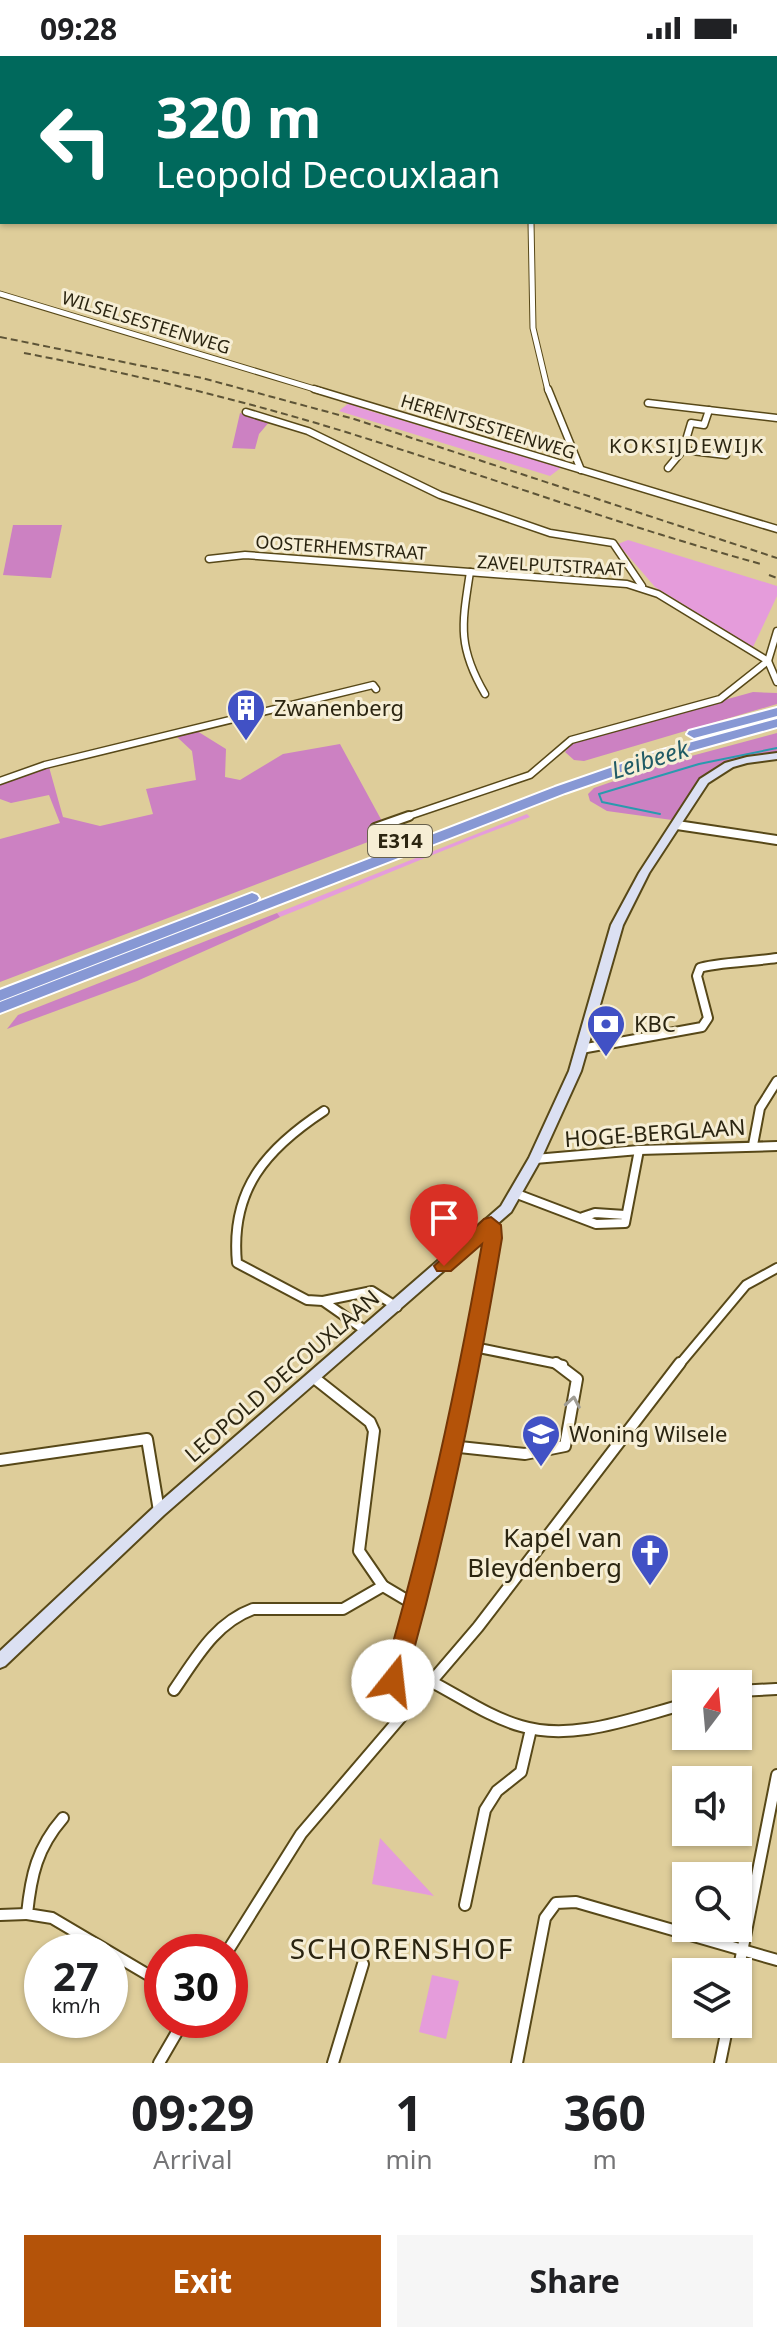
<!DOCTYPE html>
<html lang="en">
<head>
<meta charset="utf-8">
<style>
	body { margin:0; font-family:"Noto Sans",sans-serif; background:#f6f6f6; color:#202124; height:100vh; display:flex; flex-direction:column; font-size:30px; white-space:nowrap }
	* { box-sizing:border-box; margin:0 }
	p { font-size:26px; color:#757577 }
	.icon { flex:none; width:44px; height:44px; fill:none; stroke:currentColor; stroke-width:2; stroke-linecap:round; stroke-linejoin:round }
	.map { position:relative; height:2007px; overflow:hidden }
	.details { display:flex; flex-direction:column; background:#fff; flex:1 }
	.details>* { flex:none }
	.top-card { position:absolute; left:0px; top:0px; width:778px; height:168px; box-shadow:0 2px 6px #0004; background:#00695c; color:#fff; overflow:hidden }
	.needle { width:52px; rotate:16deg }
	.controls { position:absolute; left:672px; top:1614px; display:grid; gap:16px }
	.controls a { display:grid; place-items:center; width:80px; height:80px; border-radius:0px; background:#fff; box-shadow:0 2px 6px #0004; font-size:40px }
	.speed { position:absolute; left:24px; top:1878px; display:flex; gap:16px; font-size:40px; font-weight:700; text-align:center }
	.speed>* { display:grid; place-content:center; width:104px; height:104px; border-radius:50%; background:#fff; box-shadow:0 2px 6px #0004; line-height:1 }
	.speed small { font-size:20px; font-weight:400 }
	.speed .limit { border:12px solid #d22; background:#fff; color:#111 }
	.pin { position:absolute; display:grid; place-items:center; width:68px; height:68px; color:#fff; margin:-82px -34px; border-radius:50% 50% 50% 0; rotate:-45deg; box-shadow:0 0 8px #0007 }
	.pin .icon { rotate:45deg }
	.me { position:absolute; width:88px; margin:-44px; rotate:16deg; stroke-linejoin:round; filter:drop-shadow(0 0 6px #0008) }
	.turn { display:flex; align-items:center; gap:28px; height:168px; padding:0 24px; font-size:36px }
	.turn .icon { width:104px; height:104px; stroke-width:2.5 }
	.turn b { display:block; font-size:56px; line-height:68px }
	.eta { display:flex; justify-content:space-evenly; align-items:center; height:136px; text-align:center }
	.eta b { font-size:48px; font-weight:700; line-height:56px }
	.action { display:flex; gap:16px; margin-top:auto; padding:16px 24px }
	.action a { flex:1; height:92px; border-radius:0px; background:#b45309; color:#fff; font-size:32px; font-weight:700; line-height:92px; text-align:center }
	.action a+a { background:#f6f6f6; color:#202124 }
	.status { display:flex; justify-content:space-between; align-items:center; height:56px; padding:0 40px; background:#fff; direction:ltr }
	.status svg { height:22px; fill:currentColor }
	.map>svg:first-child { display:block }
	.green { fill:#e59cdb }
	.forest { fill:#cc81c2 }
	.lines { fill:none; stroke-linecap:round; stroke-linejoin:round }
	.stream { stroke:#2a9aae; stroke-width:2 }
	.street-far3-casing { stroke:#574818; stroke-width:7 }
	.street-far2-casing { stroke:#574818; stroke-width:9 }
	.street-far1-casing { stroke:#574818; stroke-width:12 }
	.street-casing { stroke:#574818; stroke-width:14 }
	.secondary-casing { stroke:#574818; stroke-width:4 }
	.highway-casing { stroke:#fff; stroke-width:4 }
	.street-far3 { stroke:#fff; stroke-width:5 }
	.street-far2 { stroke:#fff; stroke-width:6 }
	.street-far1 { stroke:#fff; stroke-width:8 }
	.street { stroke:#fff; stroke-width:10 }
	.secondary { fill:#dbe0f2; fill-rule:evenodd }
	.highway { fill:#8798d4; fill-rule:evenodd }
	.rail { stroke:#5d5437; stroke-width:2; stroke-dasharray:7 4; stroke-linecap:butt }
	.oneway { stroke:#a09d94 }
	.route { fill:#b45309; stroke:#753606; stroke-width:2 }
	.labels { text-anchor:middle; stroke-width:6; stroke-linejoin:round; paint-order:stroke }
	.far-street-label { font-size:18px; fill:#2b2511; stroke:#f6eed5 }
	.far-neighbourhood-label { font-size:20px; letter-spacing:2px; fill:#2b2511; stroke:#f6eed5 }
	.shield { fill:#f6eed5; stroke:#68614c; stroke-width:2 }
	.shield-label { font-size:20px; font-weight:bold; fill:#2b2511 }
	.poi-label { font-size:22px; fill:#2b2511; stroke:#f6eed5; text-anchor:start }
	.street-label { font-size:22px; fill:#2b2511; stroke:#f6eed5 }
	.water-label { font-size:24px; font-style:italic; fill:#205b65; stroke:#f6eed5 }
	.near-poi-label { font-size:26px; fill:#2b2511; stroke:#f6eed5; text-anchor:end }
	.near-neighbourhood-label { font-size:28px; letter-spacing:2px; fill:#2b2511; stroke:#f6eed5 }
</style>
</head>
<body>
<div class="status"><b>09:28</b><svg viewBox="0 0 49 12"><path d="M0 12V9h3v3zM5 12V6h3v6zM10 12V3h3v9zM15 12V0h3v12zM26 1h20v11H26zM47 4h2v5h-2z"/></svg></div>
<div class="map">
<svg width="777" height="2007" viewBox="0 0 777 2007">
	<rect width="100%" height="100%" fill="#decd9a"/>
	<g class="green">
		<path d="M350 346 360 352 562 411 550 420 339 355Z"/>
		<path d="M628 484 777 530V540L753 591 655 531 618 488Z"/>
		<path d="M527 758 530 761C446 792 364 828 280 861L277 857Z"/>
		<path d="M380 1782 434 1840 372 1828Z"/>
		<path d="M432 1919 459 1925 446 1983 419 1976Z"/>
	</g>
	<g class="forest">
		<path d="M240 357 270 365 259 378 255 393 232 392Z"/>
		<path d="M13 469H62L51 522 3 519Z"/>
		<path d="M753 636 777 637V648L584 705 574 704 565 696 573 686Z"/>
		<path d="M197 675 226 693 225 721 240 724 283 698 340 688 389 778 0 926V783L60 767 49 739 11 747 0 743V729L49 711 63 761 100 770 153 758 146 733 196 724 192 695 177 681Z"/>
		<path d="M777 677V697C711 705 708 708 672 764L607 755 590 745 588 738 594 732 669 706Z"/>
		<path d="M277 857 280 861 274 864 137 925 7 973 18 959Z"/>
	</g>
	<g class="lines">
		<path class="stream" d="M660 758 602 746 599 738 699 708 777 692"/>
		<g class="street-far3-casing">
			<g id="street-far3">
				<path d="M55 2 61 0"/>
				<path d="M531 166 533 272 548 335"/>
				<path d="M0 238 321 335"/>
			</g>
		</g>
		<g class="street-far2-casing">
			<g id="street-far2">
				<path d="M314 333 777 473"/>
				<path d="M548 333 581 414"/>
				<path d="M648 347 777 362"/>
				<path d="M246 356 308 375 440 439 550 477 613 487 642 530"/>
				<path d="M683 394 691 367 704 369 709 354"/>
				<path d="M668 412 683 394 726 399"/>
				<path d="M209 503 245 499 627 528 658 538 768 605"/>
				<path d="M470 516C462 568 457 590 485 638"/>
				<path d="M777 575 768 605 777 626"/>
				<path d="M0 725 45 709 373 629 376 633"/>
				<path d="M403 762 530 719 571 684 720 643 768 605"/>
			</g>
		</g>
		<g class="street-far1-casing">
			<g id="street-far1">
				<path d="M677 769 777 784"/>
				<path d="M375 772 409 760"/>
				<path d="M581 993 702 971 708 962 697 920 700 912C711 907 760 905 777 902"/>
				<path d="M324 1055C266 1093 230 1134 237 1207L307 1244 323 1245 366 1275"/>
				<path d="M753 1089 760 1052 777 1025"/>
				<path d="M535 1103 639 1094 777 1090"/>
				<path d="M517 1138 596 1168 625 1167 639 1094"/>
				<path d="M583 1161 595 1157 625 1159"/>
				<path d="M323 1245 372 1235 397 1251"/>
				<path d="M474 1291 563 1309"/>
				<path d="M469 1309 492 1182 491 1169"/>
				<path d="M679 1309 746 1229 777 1212"/>
			</g>
		</g>
		<g class="street-casing">
			<g id="street">
				<path d="M313 1321 370 1366 374 1375 359 1495 383 1530 415 1549"/>
				<path d="M450 1390 525 1398 565 1390 577 1323 556 1307"/>
				<path d="M0 1404 147 1383 159 1455"/>
				<path d="M432 1626C461 1641 489 1661 521 1670 574 1686 635 1661 686 1648"/>
				<path d="M174 1634C196 1602 215 1567 253 1553H343L383 1530"/>
				<path d="M738 1635 776 1633"/>
				<path d="M413 1646 393 1625 437 1460 469 1307"/>
				<path d="M63 1762C37 1792 31 1819 27 1858L52 1862 162 1927"/>
				<path d="M465 1849 485 1754 497 1735 521 1716 531 1673"/>
				<path d="M0 1859 27 1858"/>
				<path d="M227 1896 301 1778 478 1571 680 1307"/>
				<path d="M738 1916 777 1719"/>
				<path d="M159 2007 184 1964"/>
				<path d="M333 2007 363 1908"/>
				<path d="M517 2007 545 1862 556 1847 576 1846 777 1904"/>
				<path d="M720 2007 728 1968"/>
			</g>
		</g>
		<g class="secondary-casing">
			<path id="secondary" d="M777 697V703L747 707 733 711 708 727 649 817 623 869 581 1015 541 1103 511 1156 164 1459 5 1610 0 1612V1595L154 1451 501 1150 529 1102 569 1015 611 869 639 817 700 723 725 707 747 701Z"/>
		</g>
		<g class="highway-casing">
			<g id="highway">
				<path d="M777 652V660L694 682 687 678 689 675Z"/>
				<path d="M777 663V671L669 701 565 737 0 957V946L555 731 659 695Z"/>
				<path d="M252 837 257 839 259 842 257 845 0 945V934Z"/>
			</g>
		</g>
		<use href="#street-far3" class="street-far3"/>
		<use href="#street-far2" class="street-far2"/>
		<use href="#street-far1" class="street-far1"/>
		<use href="#street" class="street"/>
		<use href="#secondary" class="secondary"/>
		<use href="#highway" class="highway"/>
		<g class="rail">
			<path d="M0 281 202 322 354 363 777 502"/>
			<path d="M24 297C134 318 242 344 349 377 487 420 622 470 761 508"/>
			<path d="M769 519 777 522"/>
		</g>
	</g>
	<defs><path id="oneway-chevron" d="M-2-3.5L2.5 0L-2 3.5" fill="none" stroke-width="1.6" stroke-linecap="round" stroke-linejoin="round" transform="scale(2)"/></defs>
	<use class="oneway" href="#oneway-chevron" transform="translate(573 1346) rotate(-80)"/>
	<path class="route" d="M491 1161 501 1169 502 1182C477 1331 447 1480 405 1625L401 1632 393 1635 385 1632 382 1625C424 1482 456 1335 482 1188L451 1215H437L434 1210 484 1163Z"/>
	<defs>
		<g id="building-pin" transform="scale(2)"><path d="M0 17L-7.5 6A9.5 9.5 0 1 1 7.5 6Z" fill="#4151c5" stroke="#f6eed5"/><path d="M-4-6H4V6H1V3H-1V6H-4ZM-2.5-4.3h1.7v1.8h-1.7ZM.8-4.3h1.7v1.8H.8ZM-2.5-1h1.7V.8h-1.7ZM.8-1h1.7V.8H.8Z" fill="#fff"/></g>
		<g id="bank-pin" transform="scale(2)"><path d="M0 17L-7.5 6A9.5 9.5 0 1 1 7.5 6Z" fill="#4151c5" stroke="#f6eed5"/><path d="M-6-4H6V4H-6ZM0-2.3a2.3 2.3 0 1 0 0 4.6a2.3 2.3 0 1 0 0-4.6Z" fill="#fff"/></g>
		<g id="university-pin" transform="scale(2)"><path d="M0 17L-7.5 6A9.5 9.5 0 1 1 7.5 6Z" fill="#4151c5" stroke="#f6eed5"/><path d="M0-5L7-2L0 1L-7-2ZM-4 1L0 2.5L4 1V4Q0 6-4 4Z" fill="#fff"/></g>
		<g id="church-pin" transform="scale(2)"><path d="M0 17L-7.5 6A9.5 9.5 0 1 1 7.5 6Z" fill="#4151c5" stroke="#f6eed5"/><path d="M-1.2-6h2.4v3.5h3.3v2.4h-3.3V6h-2.4V-.1h-3.3v-2.4h3.3Z" fill="#fff"/></g>
	</defs>
	<g fill-rule="evenodd">
		<use href="#building-pin" x="246" y="652"/>
		<use href="#bank-pin" x="606" y="968"/>
		<use href="#university-pin" x="541" y="1378"/>
		<use href="#church-pin" x="650" y="1497"/>
	</g>
	<g class="labels">
		<g class="far-street-label">
			<text transform="translate(146 267) rotate(17)" y="6">WILSELSESTEENWEG</text>
			<text transform="translate(488 371) rotate(17)" y="6">HERENTSESTEENWEG</text>
			<text transform="translate(341 492) rotate(4)" y="6">OOSTERHEMSTRAAT</text>
			<text transform="translate(551 510) rotate(3)" y="6">ZAVELPUTSTRAAT</text>
		</g>
		<g class="far-neighbourhood-label">
			<text x="687" y="397">KOKSIJDEWIJK</text>
		</g>
		<rect class="shield" x="368" y="769" width="64" height="32" rx="6"/>
		<g class="shield-label">
			<text x="400" y="792">E314</text>
		</g>
		<g class="poi-label">
			<text x="274" y="660">Zwanenberg</text>
			<text x="634" y="976">KBC</text>
			<text x="569" y="1386">Woning Wilsele</text>
		</g>
		<g class="street-label">
			<text transform="translate(655 1077) rotate(-4)" y="8">HOGE-BERGLAAN</text>
			<text transform="translate(282 1320) rotate(-41)" y="8">LEOPOLD DECOUXLAAN</text>
		</g>
		<g class="water-label">
			<text transform="translate(650 704) rotate(-17)" y="8">Leibeek</text>
		</g>
		<g class="near-poi-label">
			<text x="622" y="1491">Kapel van<tspan x="622" dy="30">Bleydenberg</tspan></text>
		</g>
		<g class="near-neighbourhood-label">
			<text x="402" y="1903">SCHORENSHOF</text>
		</g>
	</g>
</svg>
<div class="controls">
<a><svg class="needle" viewBox="-14 -14 28 28"><path d="M0-13l5 13h-10z" fill="#e53935"/><path d="M0 13l5-13h-10z" fill="#757577"/></svg></a>
<a><svg class="icon" aria-label="sound" viewBox="0 0 24 24"><path d="M4 9h4l5-4v14l-5-4H4zM17 9q2 3 0 6"/></svg></a>
<a><svg class="icon" aria-label="search" viewBox="0 0 24 24"><circle cx="10" cy="10" r="6"/><path d="M15 15l6 6"/></svg></a>
<a><svg class="icon" aria-label="layers" viewBox="0 0 24 24"><path d="M12 4l9 5-9 5-9-5zM3 14l9 5 9-5"/></svg></a>
</div>
<div class="speed"><div>27<small>km/h</small></div><div class="limit">30</div></div>
<div class="pin" style="left:444px;top:1210px;background:#d93025"><svg class="icon" aria-label="arrive" viewBox="0 0 24 24"><path d="M6 21V4h12l-3 4 3 4H6"/></svg></div>
<svg class="me" style="left:393px;top:1625px" viewBox="-20 -20 40 40"><circle r="19" fill="#fff"/><path d="M0-13L10 11 0 6-10 11z" fill="#b45309"/></svg>
<div class="top-card">
<div class="turn"><svg class="icon" aria-label="left" viewBox="0 0 24 24"><path d="M17 20v-9H6M10 6l-5 5 5 5"/></svg><div><b>320 m</b>Leopold Decouxlaan</div></div>
</div>
</div>
<section class="details">
<div class="eta">
<div><b>09:29</b><p>Arrival</p></div>
<div><b>1</b><p>min</p></div>
<div><b>360</b><p>m</p></div>
</div>
<div class="action"><a>Exit</a><a>Share</a></div>
</section>
</body>
</html>
